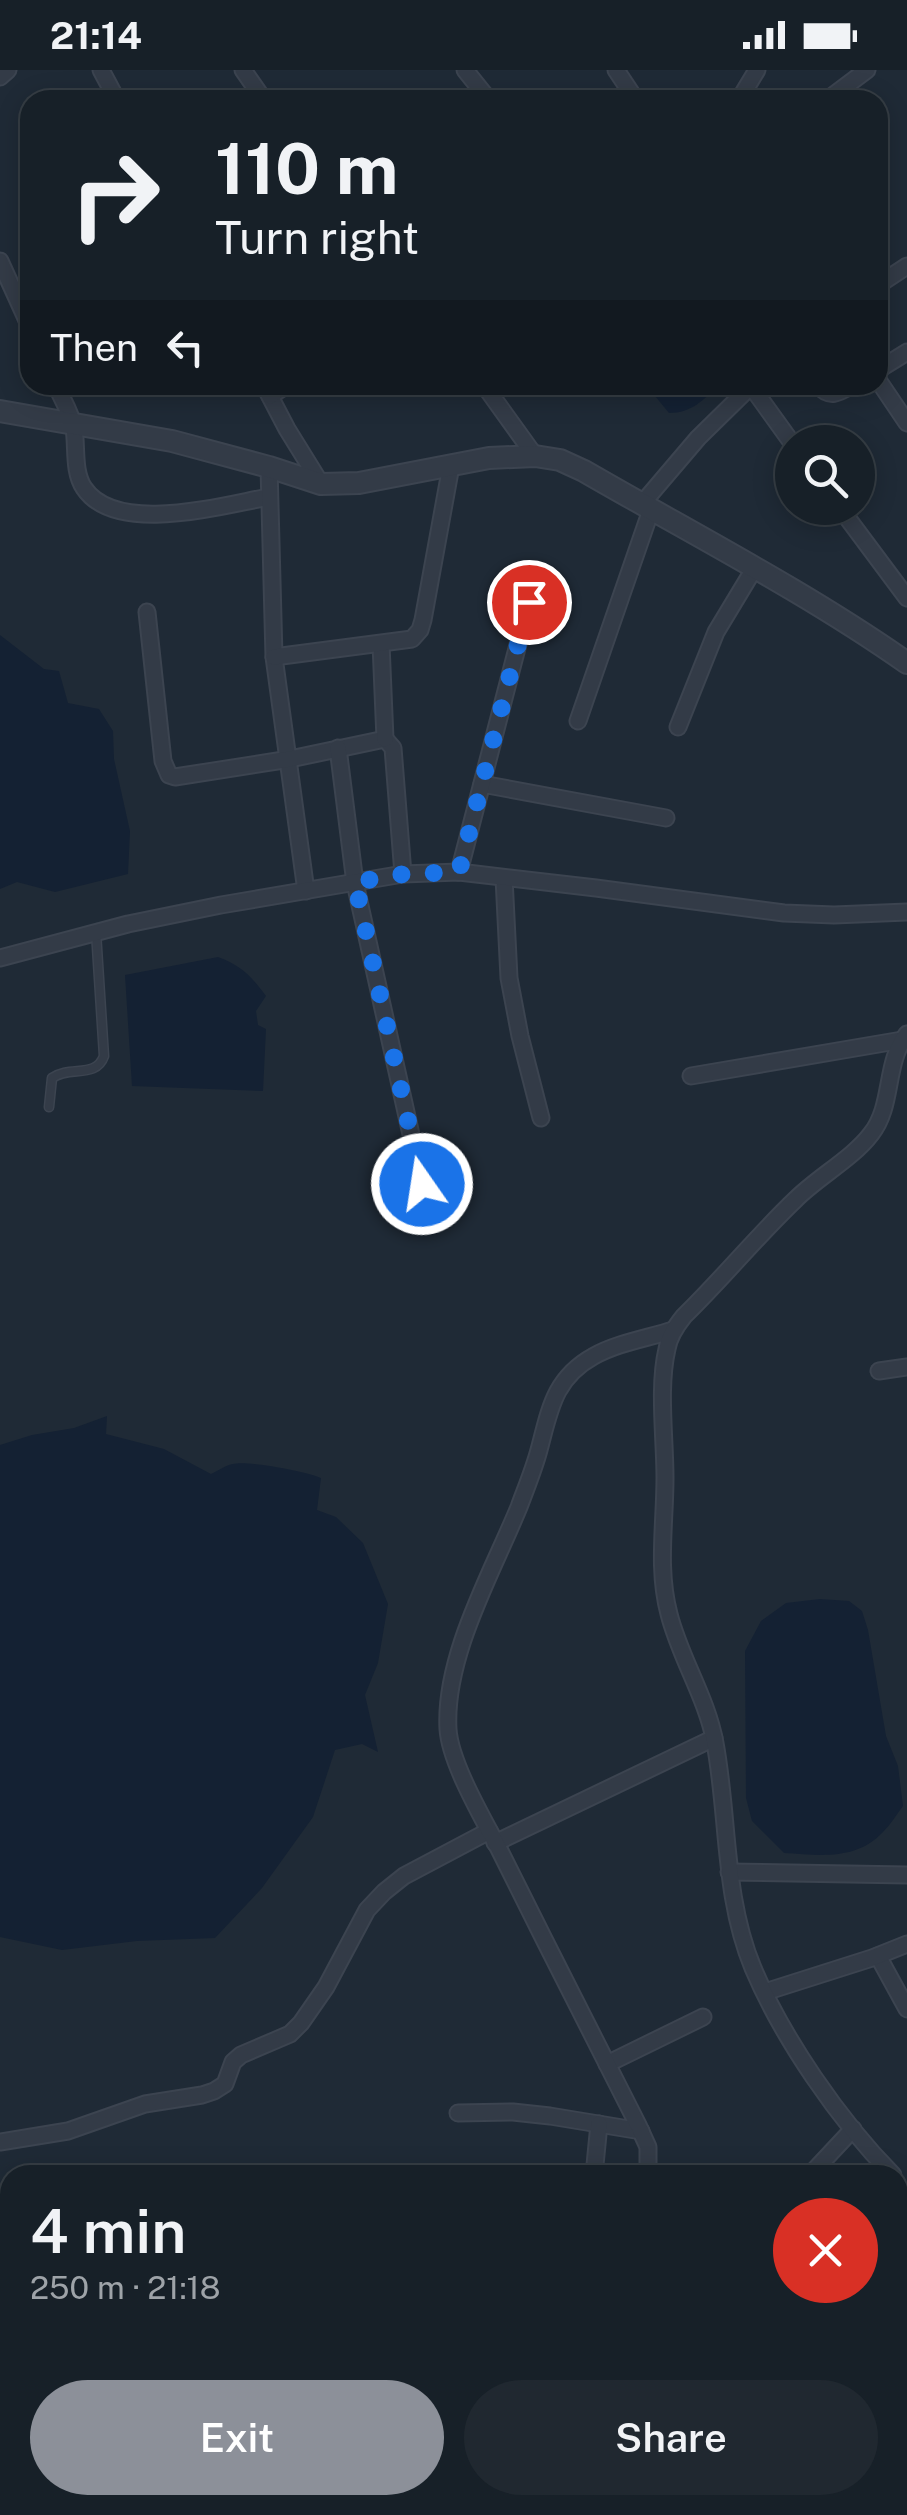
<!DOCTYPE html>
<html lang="en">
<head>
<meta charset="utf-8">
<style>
	body { margin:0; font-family:"Public Sans",sans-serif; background:#202830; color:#f1f3f6; height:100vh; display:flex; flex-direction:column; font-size:38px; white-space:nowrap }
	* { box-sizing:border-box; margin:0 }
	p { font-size:32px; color:#9ea3a8 }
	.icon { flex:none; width:55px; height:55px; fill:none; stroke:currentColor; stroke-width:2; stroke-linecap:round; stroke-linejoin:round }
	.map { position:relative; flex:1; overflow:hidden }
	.side { position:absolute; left:0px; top:2095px; width:908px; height:350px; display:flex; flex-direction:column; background:#172028; border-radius:30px 30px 0 0; box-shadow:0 5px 25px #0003,0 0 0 2px #363e45 }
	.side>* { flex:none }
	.hud { position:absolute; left:20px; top:20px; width:868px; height:305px; border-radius:30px; box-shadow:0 5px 25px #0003,0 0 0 2px #363e45; background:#172028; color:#f1f3f6; overflow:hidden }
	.tools { position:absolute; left:775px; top:355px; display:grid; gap:20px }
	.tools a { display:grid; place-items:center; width:100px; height:100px; border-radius:50%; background:#172028; box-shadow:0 5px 25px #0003,0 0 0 2px #363e45; font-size:50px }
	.pin { position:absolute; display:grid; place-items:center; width:85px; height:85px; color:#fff; margin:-42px; border:5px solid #fff; border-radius:50%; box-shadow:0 2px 10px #0007 }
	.me { position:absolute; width:110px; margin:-55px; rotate:347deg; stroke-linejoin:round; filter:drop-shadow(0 0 8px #0008) }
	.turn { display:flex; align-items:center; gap:35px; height:210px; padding:0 30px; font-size:45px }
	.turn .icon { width:130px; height:130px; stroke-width:2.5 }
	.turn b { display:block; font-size:70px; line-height:85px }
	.then { display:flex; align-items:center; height:95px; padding:0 30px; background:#0003; gap:20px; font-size:38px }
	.round { display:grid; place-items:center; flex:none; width:105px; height:105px; border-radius:52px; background:#202830 }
	.headline { display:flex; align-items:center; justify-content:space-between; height:170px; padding:0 30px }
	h1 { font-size:60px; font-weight:600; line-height:75px }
	.cta { display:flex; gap:20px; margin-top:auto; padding:20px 30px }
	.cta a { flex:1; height:115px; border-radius:60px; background:#8c9099; color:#fff; font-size:40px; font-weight:600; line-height:115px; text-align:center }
	.cta a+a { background:#202830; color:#f1f3f6 }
	.status { display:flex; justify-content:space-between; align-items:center; height:70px; padding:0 50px; background:#172028; direction:ltr }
	.status svg { height:28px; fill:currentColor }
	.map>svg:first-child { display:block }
	.water { fill:#142133 }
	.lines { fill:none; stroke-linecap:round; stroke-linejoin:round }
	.service-casing { stroke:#3c4450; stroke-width:11 }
	.minor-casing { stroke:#3c4450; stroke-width:19 }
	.tertiary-casing { stroke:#3c4450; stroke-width:24 }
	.service { stroke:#333b47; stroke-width:8 }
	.minor { stroke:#333b47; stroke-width:15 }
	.tertiary { stroke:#333b47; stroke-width:20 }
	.route { stroke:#1a73e8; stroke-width:18; stroke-dasharray:0 32.4 }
</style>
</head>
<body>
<div class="status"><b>21:14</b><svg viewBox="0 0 49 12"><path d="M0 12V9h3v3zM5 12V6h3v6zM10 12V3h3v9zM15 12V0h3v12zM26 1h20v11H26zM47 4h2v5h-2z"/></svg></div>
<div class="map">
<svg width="907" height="2445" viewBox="0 0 907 2445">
	<rect width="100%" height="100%" fill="#1f2a36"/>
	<g class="water">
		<path d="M646 315H719C703 330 692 343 669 343Z"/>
		<path d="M0 565 44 599 59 601 68 633 99 639 113 661 114 689 130 761 128 804 55 822 17 812 0 819Z"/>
		<path d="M218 887C242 896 251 906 266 926L256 941 258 955 266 959 263 1021 132 1016 125 905Z"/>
		<path d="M107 1346 106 1364 164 1379 211 1404C218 1401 226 1395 233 1394 247 1390 308 1402 321 1408L317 1440 336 1447 363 1473 388 1534 378 1593 365 1625 378 1682 362 1674 335 1680 313 1747 262 1818 215 1868 137 1871 62 1880 0 1867V1375L32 1365 74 1358Z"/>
		<path d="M820 1529 849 1531 862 1541 868 1560 886 1666 898 1696 903 1736C897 1744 891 1754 883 1762 856 1791 820 1785 784 1783L752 1751 746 1728 745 1581 761 1551 786 1533Z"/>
	</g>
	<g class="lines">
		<g class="service-casing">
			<path id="service" d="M49 1037 52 1008C70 995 96 1009 104 986L96 862"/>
		</g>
		<g class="minor-casing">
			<g id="minor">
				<path d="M101 0 117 30"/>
				<path d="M243 0 264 30"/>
				<path d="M465 0 489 30"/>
				<path d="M616 0 636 30"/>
				<path d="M0 7 8 0"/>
				<path d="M739 30 757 0"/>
				<path d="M827 30 867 0"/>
				<path d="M0 191 30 257"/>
				<path d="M878 215 907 196"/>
				<path d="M878 300 907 282"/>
				<path d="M878 310 907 353"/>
				<path d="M56 315C62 329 71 343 74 358 77 377 73 402 84 418 116 466 223 435 269 427"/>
				<path d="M264 315 287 359 321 414"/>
				<path d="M484 315 535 386"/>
				<path d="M818 315C829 329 839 323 852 315"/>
				<path d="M751 316 792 373"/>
				<path d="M270 326 287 315"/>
				<path d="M269 397 274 587 306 821"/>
				<path d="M641 435 698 368 752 315"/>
				<path d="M840 438 907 528"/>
				<path d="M147 542 163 691 169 705 175 707 290 689 385 669 393 678 403 804"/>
				<path d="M381 574 385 669"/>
				<path d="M274 587 412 569 420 560 423 550 451 396"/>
				<path d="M578 651 651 440"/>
				<path d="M678 657 716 562 754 499"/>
				<path d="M338 678 355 813 422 1114"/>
				<path d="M482 714 666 748"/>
				<path d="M459 802 529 532"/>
				<path d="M504 808 509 908 520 966 541 1048"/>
				<path d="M0 888 128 854 221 835 403 804 459 802 596 818 784 843 834 845 907 842"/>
				<path d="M691 1006 902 970"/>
				<path d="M879 1301 907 1297"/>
				<path d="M495 1773 714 1668"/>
				<path d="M729 1802 907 1805"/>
				<path d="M878 1886 907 1939"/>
				<path d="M765 1922 872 1888 907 1874"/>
				<path d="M607 1994 703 1947"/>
				<path d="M458 2043 513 2042 550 2046 641 2061"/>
				<path d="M0 2072 68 2061 145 2034 202 2025 214 2021 225 2014 233 1992 241 1985 290 1964 301 1953 326 1917 367 1840 384 1822 404 1806 489 1761"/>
				<path d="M594 2105 599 2054"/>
				<path d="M648 2105V2077L638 2055C591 1962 544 1870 498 1777 482 1747 450 1692 448 1659 444 1586 492 1503 519 1437 526 1418 534 1399 539 1380 550 1339 554 1308 594 1286 617 1273 648 1268 673 1260"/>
				<path d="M810 2105 853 2059"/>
				<path d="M893 2105C839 2050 783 1969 753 1898 723 1826 729 1748 715 1673 707 1628 680 1588 669 1544 657 1499 665 1454 665 1408 665 1368 658 1317 667 1279 669 1266 676 1256 684 1246 723 1208 757 1166 796 1129 818 1107 853 1088 871 1064 894 1035 884 993 907 964"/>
				<path d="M898 2278 907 2283"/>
				<path d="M898 2429 907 2431"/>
				<path d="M290 2435 294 2445"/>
				<path d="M814 2445V2435"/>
			</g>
		</g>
		<g class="tertiary-casing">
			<path id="tertiary" d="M0 341 172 371 269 397 321 414 359 413 489 388 535 386 560 390 584 401C691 463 806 522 907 593"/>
		</g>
		<use href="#service" class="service"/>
		<use href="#minor" class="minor"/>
		<use href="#tertiary" class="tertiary"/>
	</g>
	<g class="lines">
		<path class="route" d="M422 1114 355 812 404 804 459 802 529 532"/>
	</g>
</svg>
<div class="tools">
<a><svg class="icon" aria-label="search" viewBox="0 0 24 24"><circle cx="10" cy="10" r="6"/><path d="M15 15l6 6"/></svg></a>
</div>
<div class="pin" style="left:529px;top:532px;background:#d93025"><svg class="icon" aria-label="arrive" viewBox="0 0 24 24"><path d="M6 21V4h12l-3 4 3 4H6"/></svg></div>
<svg class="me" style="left:422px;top:1114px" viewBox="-20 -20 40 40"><circle r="17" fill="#1a73e8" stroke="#fff" stroke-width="3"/><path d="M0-11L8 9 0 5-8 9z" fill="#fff"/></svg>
<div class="hud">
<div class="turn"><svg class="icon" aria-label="right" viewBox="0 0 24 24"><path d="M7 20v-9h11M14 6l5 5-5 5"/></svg><div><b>110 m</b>Turn right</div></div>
<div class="then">Then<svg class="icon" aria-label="left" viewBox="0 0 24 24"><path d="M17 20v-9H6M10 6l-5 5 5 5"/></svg></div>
</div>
<section class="side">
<div class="headline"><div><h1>4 min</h1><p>250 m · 21:18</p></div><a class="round" style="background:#d93025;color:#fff"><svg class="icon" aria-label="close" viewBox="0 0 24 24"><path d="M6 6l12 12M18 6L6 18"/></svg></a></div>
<div class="cta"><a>Exit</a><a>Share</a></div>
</section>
</div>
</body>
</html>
